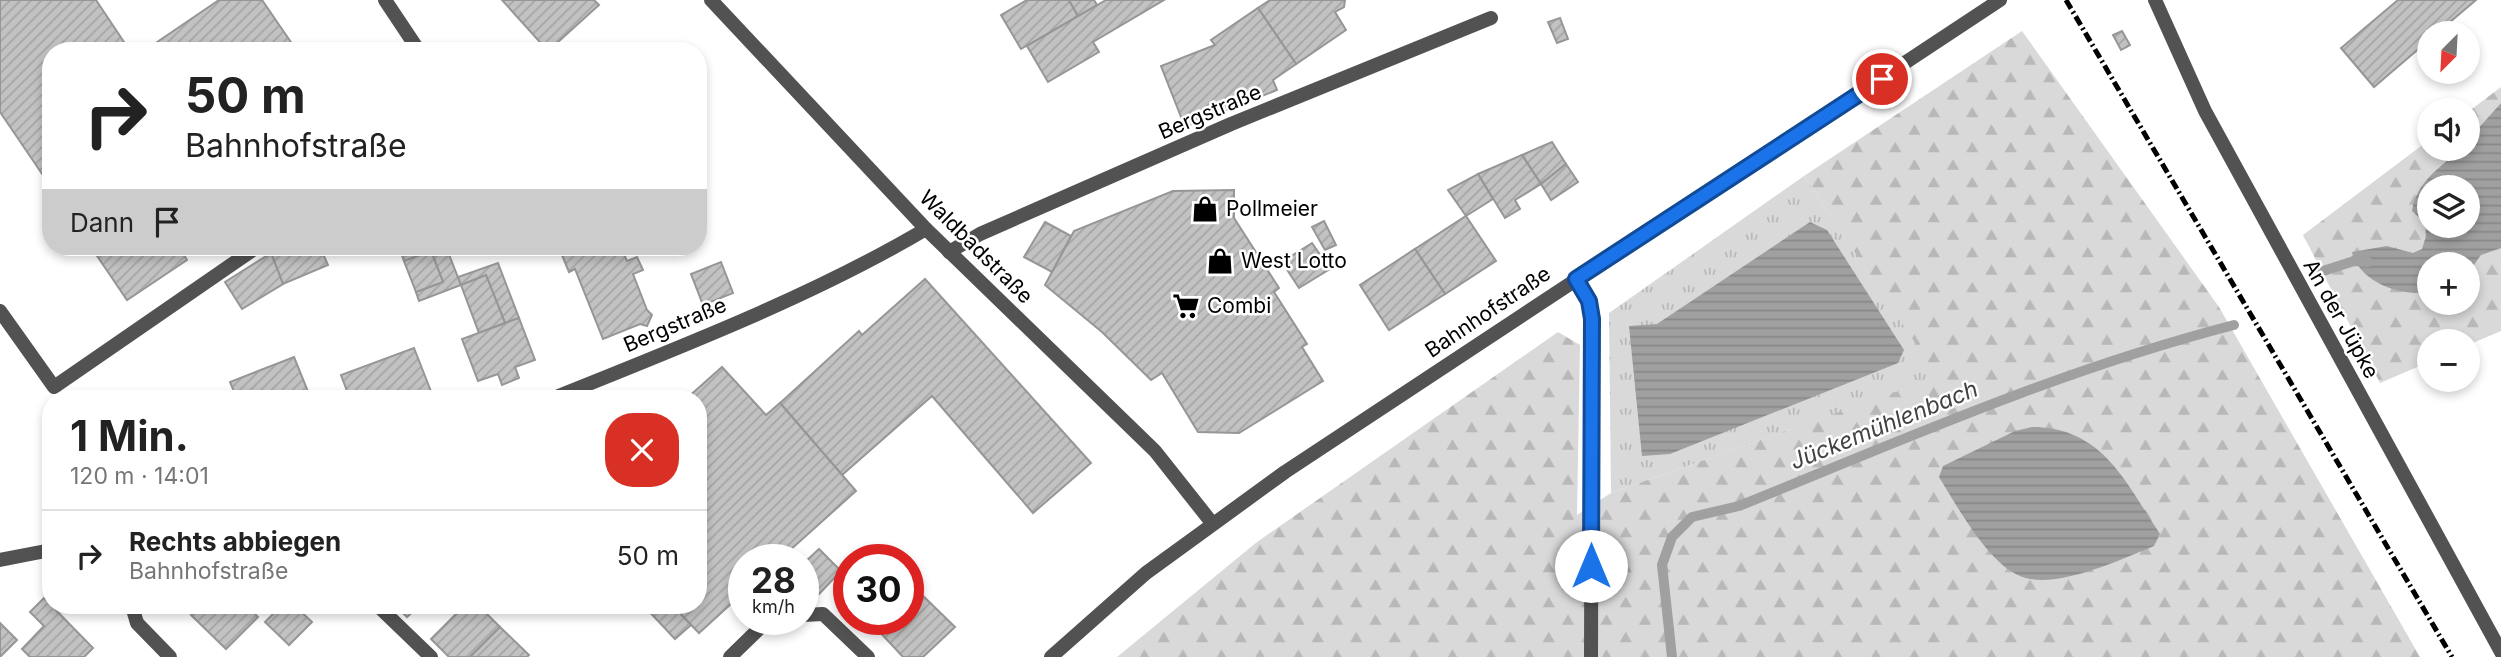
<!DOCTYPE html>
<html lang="de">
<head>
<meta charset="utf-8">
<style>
	body { margin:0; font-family:Inter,sans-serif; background:#f2f2f2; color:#222; height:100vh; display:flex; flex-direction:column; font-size:26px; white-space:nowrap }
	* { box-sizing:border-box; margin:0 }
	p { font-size:23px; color:#767676 }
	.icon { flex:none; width:38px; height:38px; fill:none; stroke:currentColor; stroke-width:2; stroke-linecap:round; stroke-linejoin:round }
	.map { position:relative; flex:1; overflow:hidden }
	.panel { position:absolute; left:42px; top:390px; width:665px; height:224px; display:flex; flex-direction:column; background:#fff; border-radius:28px; box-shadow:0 4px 10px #0003 }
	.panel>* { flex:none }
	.top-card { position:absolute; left:42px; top:42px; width:665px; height:214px; border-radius:28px; box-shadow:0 4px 10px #0003; background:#fff; color:#222; overflow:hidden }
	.needle { width:46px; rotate:204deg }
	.fabs { position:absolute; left:2417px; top:21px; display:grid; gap:14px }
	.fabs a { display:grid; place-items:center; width:63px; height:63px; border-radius:50%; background:#fff; box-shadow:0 4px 10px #0003; font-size:35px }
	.speed { position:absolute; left:728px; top:544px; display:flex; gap:14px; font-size:35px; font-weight:700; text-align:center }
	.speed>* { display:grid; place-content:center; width:91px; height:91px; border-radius:50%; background:#fff; box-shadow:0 4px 10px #0003; line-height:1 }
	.speed small { font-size:18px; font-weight:400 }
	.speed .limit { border:10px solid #d22; background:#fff; color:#111 }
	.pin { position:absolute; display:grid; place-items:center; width:60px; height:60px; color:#fff; margin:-30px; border:4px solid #fff; border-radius:50%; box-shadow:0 2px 7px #0007 }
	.me { position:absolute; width:77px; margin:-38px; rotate:0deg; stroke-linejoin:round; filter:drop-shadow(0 0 5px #0008) }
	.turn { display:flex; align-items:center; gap:24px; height:147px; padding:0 28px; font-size:32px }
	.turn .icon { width:91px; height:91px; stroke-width:2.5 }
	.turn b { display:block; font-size:49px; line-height:60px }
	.then { display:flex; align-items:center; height:66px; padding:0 28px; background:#0003; gap:14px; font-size:26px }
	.round { display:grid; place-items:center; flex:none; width:74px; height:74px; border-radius:28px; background:#f2f2f2 }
	.head { display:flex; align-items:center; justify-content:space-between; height:119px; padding:0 28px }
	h1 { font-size:42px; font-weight:700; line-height:52px }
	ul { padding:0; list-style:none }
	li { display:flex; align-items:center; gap:21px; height:91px; padding:0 28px; border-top:2px solid #e0e0e0 }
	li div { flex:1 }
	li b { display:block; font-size:26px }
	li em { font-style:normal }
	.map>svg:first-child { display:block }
	.grass { fill:url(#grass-tufts) }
	.forest { fill:url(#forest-firs); fill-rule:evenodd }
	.water { fill:url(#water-rules); fill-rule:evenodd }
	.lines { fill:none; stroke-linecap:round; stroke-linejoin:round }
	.stream { stroke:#a0a0a0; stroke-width:10 }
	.building { fill:url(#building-hatch); stroke:#969696; stroke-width:2 }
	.service { stroke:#525252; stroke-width:14 }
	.minor { stroke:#525252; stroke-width:14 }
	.tertiary { stroke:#525252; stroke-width:14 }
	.rail { stroke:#000; stroke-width:5; stroke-dasharray:10 3.5 2 3.5; stroke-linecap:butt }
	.route-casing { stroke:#114b97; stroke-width:18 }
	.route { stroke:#1a73e8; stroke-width:12 }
	.labels { text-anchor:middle; stroke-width:5; stroke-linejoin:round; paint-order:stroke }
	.street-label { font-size:21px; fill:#000; stroke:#fff }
	.poi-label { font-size:21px; fill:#000; stroke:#fff; text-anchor:start }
	.water-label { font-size:23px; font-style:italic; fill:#414141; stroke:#fff }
</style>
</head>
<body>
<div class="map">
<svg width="2501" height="657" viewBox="0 0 2501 657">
	<defs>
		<pattern id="grass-tufts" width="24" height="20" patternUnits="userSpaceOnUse" patternTransform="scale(1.75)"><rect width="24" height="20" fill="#d9d9d9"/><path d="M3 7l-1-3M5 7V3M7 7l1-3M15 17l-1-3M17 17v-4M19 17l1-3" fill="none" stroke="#b8b8b8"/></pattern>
		<pattern id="forest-firs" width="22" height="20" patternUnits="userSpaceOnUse" patternTransform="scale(1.75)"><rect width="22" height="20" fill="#d9d9d9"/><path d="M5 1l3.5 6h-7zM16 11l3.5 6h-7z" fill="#b8b8b8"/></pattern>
		<pattern id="water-rules" width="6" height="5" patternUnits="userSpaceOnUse" patternTransform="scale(1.75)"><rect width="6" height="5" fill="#a0a0a0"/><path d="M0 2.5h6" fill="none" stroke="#888"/></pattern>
		<pattern id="building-hatch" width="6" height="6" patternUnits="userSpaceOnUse" patternTransform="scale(1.75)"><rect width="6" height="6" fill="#c2c2c2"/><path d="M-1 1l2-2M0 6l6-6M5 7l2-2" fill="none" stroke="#a5a5a5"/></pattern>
	</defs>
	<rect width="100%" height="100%" fill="#fff"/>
	<path class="grass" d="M1804 176 1939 377 1611 493 1609 313Z"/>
	<g class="forest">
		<path d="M2022 31 2219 307 2420 657H1117L1257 542 1558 332 1580 345 1577 515 1611 493 1938 377 1804 176Z"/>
		<path d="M2501 87V331L2468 345V341H2429V362L2380 383 2303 235 2429 140V149H2468V112ZM2429 187H2468V226H2429ZM2429 264H2468V303H2429Z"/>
	</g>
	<g class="water">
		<path d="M2501 103V248L2481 255 2468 273V264H2429V291C2402 298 2359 282 2352 252L2387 246 2413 253 2422 249 2426 236 2425 223 2412 211C2417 181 2439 169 2460 149H2468V140ZM2429 187H2468V226H2429Z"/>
		<path d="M1810 222 1827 230 1904 350 1898 363 1670 454 1642 456 1629 326 1657 324Z"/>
		<path d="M2032 427C2103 427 2126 483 2160 534L2154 546C2122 559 2054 591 2020 576 1988 563 1957 506 1939 477L1943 466 2015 431Z"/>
	</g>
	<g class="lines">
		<g class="stream">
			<path d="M2317 273 2354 261 2368 262"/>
			<path d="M1672 657 1662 565 1672 537 1692 517 1739 506C1902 440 2063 369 2234 325"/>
		</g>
	</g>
	<g class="building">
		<path d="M0 0H96L130 51H51V187L0 112Z"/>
		<path d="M219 0H262L297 51H144Z"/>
		<path d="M502 0H594L599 5 548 51Z"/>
		<path d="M1027 0H1069L1078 16 1021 49 1001 15Z"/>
		<path d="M1069 0H1094L1097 5 1078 16Z"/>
		<path d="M1106 0H1164L1093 42 1099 52 1048 82 1027 46Z"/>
		<path d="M1270 0H1345L1344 7 1335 12 1346 30 1296 64 1258 8Z"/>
		<path d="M2398 0H2476L2437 33H2429V40L2374 87 2341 48Z"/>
		<path d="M1258 8 1296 64 1273 80 1277 90 1185 127 1161 66 1215 45 1211 40Z"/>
		<path d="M1560 18 1568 39 1557 43 1548 22Z"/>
		<path d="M2122 31 2130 45 2121 50 2113 35Z"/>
		<path d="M1552 142 1566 164 1541 184 1522 155Z"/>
		<path d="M1522 155 1541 184 1515 200 1520 209 1505 218 1478 174Z"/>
		<path d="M1566 164 1578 182 1551 200 1541 184Z"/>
		<path d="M1478 174 1493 199 1466 216 1448 190Z"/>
		<path d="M1234 190V218L1279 288 1274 292 1307 344 1302 347 1323 381 1239 433 1198 432 1162 373 1151 380 1102 332 1045 285 1074 231 1173 191Z"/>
		<path d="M1466 216 1496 261 1445 294 1415 249Z"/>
		<path d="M1324 221 1336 245 1325 250 1312 227Z"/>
		<path d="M1045 222 1071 236 1052 272 1024 257Z"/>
		<path d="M1312 243 1330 269 1299 288 1282 262Z"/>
		<path d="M91 247H179L187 260 127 300Z"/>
		<path d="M286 247H320L328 265 283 284 271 253Z"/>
		<path d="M399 247H446L461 285 419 301 416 292 443 282 431 251 404 261Z"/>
		<path d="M565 247H621L627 261 637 257 643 270 633 274 647 310 652 315 647 326 640 324 603 339 575 269 569 272 562 255 568 253Z"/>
		<path d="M1415 249 1445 294 1389 330 1360 285Z"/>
		<path d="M431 251 443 282 416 292 404 261Z"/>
		<path d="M271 253 283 284 242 309 225 282Z"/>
		<path d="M721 262 733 293 703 305 691 274Z"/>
		<path d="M498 263 519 318 505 323 486 275 461 285 458 277Z"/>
		<path d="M486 275 505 323 479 333 461 285Z"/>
		<path d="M925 279 1091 463 1033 513 932 396 842 475 780 403 859 331 862 335Z"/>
		<path d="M519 318 535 360 515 367 519 378 502 385 498 374 478 381 462 339Z"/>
		<path d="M414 348 434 399H350L341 375Z"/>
		<path d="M294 357 311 399H237L230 382Z"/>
		<path d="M722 367 766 415 780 403 856 491 779 560H744V592L699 633 673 606H698V399H686Z"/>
		<path d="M819 549 841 571 819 594 803 579V564Z"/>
		<path d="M916 589 955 627 923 657H903L876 628 885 620H908V597Z"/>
		<path d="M44 598 93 648 84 657H30L22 649 44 626 30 612Z"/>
		<path d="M201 606H247L258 617 226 649 191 615Z"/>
		<path d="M281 606H295L312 622 289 645 265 622Z"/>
		<path d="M396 606H419L407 617Z"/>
		<path d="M464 606H479L500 627 470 657H449L431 639Z"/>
		<path d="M644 606H673L691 625 675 639Z"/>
		<path d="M0 623 17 640 0 657Z"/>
		<path d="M500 627 529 655 527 657H470Z"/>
	</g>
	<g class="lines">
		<g class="service">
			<path d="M385 0 419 51"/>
			<path d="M0 311 54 387 257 247"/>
			<path d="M378 606 431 657"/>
			<path d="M803 615 823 614 868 657"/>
			<path d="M730 657 768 620"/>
		</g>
		<g class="minor">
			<path d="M711 0 926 229 1155 451 1212 523"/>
			<path d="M2155 0 2205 111 2501 652"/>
			<path d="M949 252 980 234 1231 124 1491 18"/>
			<path d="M1576 279 1589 301 1592 319 1591 657"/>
			<path d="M551 399C675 349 811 297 926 229"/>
			<path d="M0 560 51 550"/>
			<path d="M132 606 137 623 170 657"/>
		</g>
		<path class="tertiary" d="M1051 657 1146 573 1285 472 2000 0"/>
		<path class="rail" d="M2066 0 2452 657"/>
	</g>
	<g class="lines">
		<g class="route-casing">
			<path id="route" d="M1591 566 1592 319 1589 301 1576 279 1882 79"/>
		</g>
		<use href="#route" class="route"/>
	</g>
	<defs>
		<g id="shop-bare" transform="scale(2.1)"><path d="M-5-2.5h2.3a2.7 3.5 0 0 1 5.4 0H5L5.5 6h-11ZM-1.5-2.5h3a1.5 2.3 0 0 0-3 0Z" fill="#000" stroke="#fff" stroke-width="2.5" paint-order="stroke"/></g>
		<g id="supermarket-bare" transform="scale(2.1)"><path d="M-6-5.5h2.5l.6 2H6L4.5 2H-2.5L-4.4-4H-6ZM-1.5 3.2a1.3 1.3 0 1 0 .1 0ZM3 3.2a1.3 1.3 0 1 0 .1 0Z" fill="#000" stroke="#fff" stroke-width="2.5" paint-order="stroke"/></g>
	</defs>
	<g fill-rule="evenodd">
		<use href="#shop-bare" x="1205" y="209"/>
		<use href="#shop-bare" x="1220" y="261"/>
		<use href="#supermarket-bare" x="1186" y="306"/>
	</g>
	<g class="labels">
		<g class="street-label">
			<text transform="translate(1210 112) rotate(-23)" y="7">Bergstraße</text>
			<text transform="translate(976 247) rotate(45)" y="7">Waldbadstraße</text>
			<text transform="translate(1488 312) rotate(-34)" y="7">Bahnhofstraße</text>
			<text transform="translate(2341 319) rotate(61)" y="7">An der Jüpke</text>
			<text transform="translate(675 325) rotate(-23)" y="7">Bergstraße</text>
		</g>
		<g class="poi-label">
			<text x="1226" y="216">Pollmeier</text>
			<text x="1241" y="268">West Lotto</text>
			<text x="1207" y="313">Combi</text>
		</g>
		<g class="water-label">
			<text transform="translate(1884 425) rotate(-22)" y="8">Jückemühlenbach</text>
		</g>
	</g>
</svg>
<div class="fabs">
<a><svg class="needle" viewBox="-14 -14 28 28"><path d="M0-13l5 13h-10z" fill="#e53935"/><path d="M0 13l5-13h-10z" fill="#767676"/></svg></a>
<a><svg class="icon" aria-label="sound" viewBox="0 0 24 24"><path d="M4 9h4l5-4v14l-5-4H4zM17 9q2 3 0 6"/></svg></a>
<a><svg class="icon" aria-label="layers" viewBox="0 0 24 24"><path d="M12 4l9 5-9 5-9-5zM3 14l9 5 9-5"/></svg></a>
<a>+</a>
<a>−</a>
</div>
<div class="speed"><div>28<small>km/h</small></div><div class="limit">30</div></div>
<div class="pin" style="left:1882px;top:79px;background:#d93025"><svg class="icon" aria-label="arrive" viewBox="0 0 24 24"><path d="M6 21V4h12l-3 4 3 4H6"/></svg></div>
<svg class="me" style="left:1591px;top:566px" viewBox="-20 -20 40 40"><circle r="19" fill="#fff"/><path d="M0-13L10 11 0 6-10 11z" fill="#1a73e8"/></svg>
<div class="top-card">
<div class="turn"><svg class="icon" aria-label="right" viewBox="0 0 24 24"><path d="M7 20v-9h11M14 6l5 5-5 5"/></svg><div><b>50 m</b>Bahnhofstraße</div></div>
<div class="then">Dann<svg class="icon" aria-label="arrive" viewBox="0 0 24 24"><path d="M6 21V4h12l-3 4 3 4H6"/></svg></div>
</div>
<section class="panel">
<div class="head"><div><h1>1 Min.</h1><p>120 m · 14:01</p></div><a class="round" style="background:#d93025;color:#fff"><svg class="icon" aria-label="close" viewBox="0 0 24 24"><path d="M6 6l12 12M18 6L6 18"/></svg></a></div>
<ul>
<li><svg class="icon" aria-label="right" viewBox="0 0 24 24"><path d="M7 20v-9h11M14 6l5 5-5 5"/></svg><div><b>Rechts abbiegen</b><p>Bahnhofstraße</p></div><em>50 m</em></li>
</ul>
</section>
</div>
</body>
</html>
